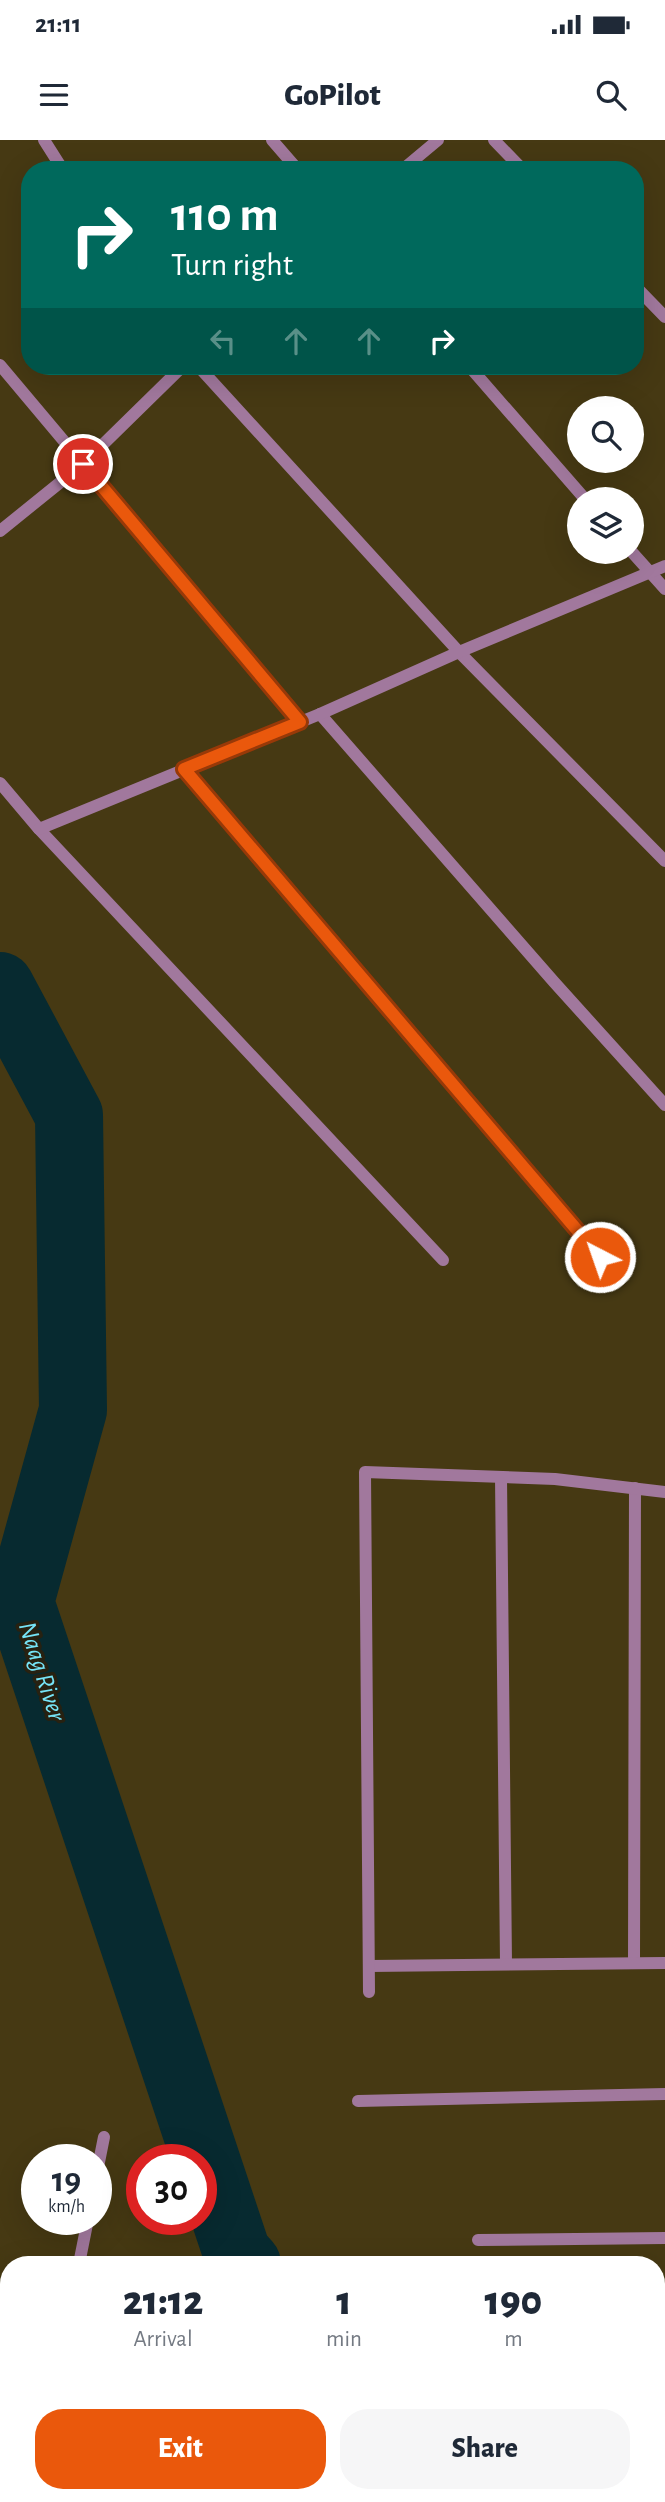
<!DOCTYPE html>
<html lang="en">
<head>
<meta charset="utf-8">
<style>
	body { margin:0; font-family:"Alegreya Sans",sans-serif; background:#f6f6f7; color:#1f2937; height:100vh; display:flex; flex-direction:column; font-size:26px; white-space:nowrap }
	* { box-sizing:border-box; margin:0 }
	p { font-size:23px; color:#747a83 }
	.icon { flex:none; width:38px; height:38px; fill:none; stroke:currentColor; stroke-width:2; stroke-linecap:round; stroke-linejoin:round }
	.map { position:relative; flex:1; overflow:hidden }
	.sheet { position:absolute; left:0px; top:2116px; width:665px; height:247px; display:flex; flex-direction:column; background:#fff; border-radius:28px 28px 0 0; box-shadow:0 7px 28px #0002 }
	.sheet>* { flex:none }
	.top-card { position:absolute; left:21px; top:21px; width:623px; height:214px; border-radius:28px; box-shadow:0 7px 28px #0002; background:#00695c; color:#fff; overflow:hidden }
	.controls { position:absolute; left:567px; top:256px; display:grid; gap:14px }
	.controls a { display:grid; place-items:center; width:77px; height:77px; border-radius:50%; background:#fff; box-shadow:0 7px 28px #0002; font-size:35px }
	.speed { position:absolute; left:21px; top:2004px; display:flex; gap:14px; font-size:35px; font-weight:700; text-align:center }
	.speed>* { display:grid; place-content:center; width:91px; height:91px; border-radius:50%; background:#fff; box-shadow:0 7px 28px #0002; line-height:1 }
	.speed small { font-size:18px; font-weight:400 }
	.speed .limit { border:10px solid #d22; background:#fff; color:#111 }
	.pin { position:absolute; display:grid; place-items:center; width:60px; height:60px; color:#fff; margin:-30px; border:4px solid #fff; border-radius:50%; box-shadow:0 2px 7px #0007 }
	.me { position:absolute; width:77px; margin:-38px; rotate:319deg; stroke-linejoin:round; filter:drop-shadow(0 0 5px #0008) }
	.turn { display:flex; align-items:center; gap:24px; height:147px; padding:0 35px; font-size:32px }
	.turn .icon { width:91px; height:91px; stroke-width:2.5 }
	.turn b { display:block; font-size:49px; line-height:60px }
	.lanes { display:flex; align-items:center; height:66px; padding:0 35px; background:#0003; justify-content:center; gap:35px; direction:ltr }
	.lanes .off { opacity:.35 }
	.eta { display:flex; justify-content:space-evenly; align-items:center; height:119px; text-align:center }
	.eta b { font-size:42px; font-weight:800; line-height:49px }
	.action { display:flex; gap:14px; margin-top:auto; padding:14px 35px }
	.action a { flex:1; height:80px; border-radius:28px; background:#ea580c; color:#fff; font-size:28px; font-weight:800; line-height:80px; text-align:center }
	.action a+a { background:#f6f6f7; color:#1f2937 }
	.status { display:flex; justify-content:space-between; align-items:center; height:49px; padding:0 35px; background:#fff; direction:ltr }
	.status svg { height:19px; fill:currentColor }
	header { display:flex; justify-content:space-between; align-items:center; height:91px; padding:0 35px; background:#fff; font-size:32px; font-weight:800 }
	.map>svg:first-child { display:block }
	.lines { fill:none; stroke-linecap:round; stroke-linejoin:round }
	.river { stroke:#072a30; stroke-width:68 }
	.minor { stroke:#a1789d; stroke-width:12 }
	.route-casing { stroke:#983908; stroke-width:18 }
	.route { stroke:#ea580c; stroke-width:12 }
	.labels { text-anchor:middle; stroke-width:7; stroke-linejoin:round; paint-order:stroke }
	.water-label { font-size:26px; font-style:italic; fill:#76e5f8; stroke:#272111 }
</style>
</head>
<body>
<div class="status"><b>21:11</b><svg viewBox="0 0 49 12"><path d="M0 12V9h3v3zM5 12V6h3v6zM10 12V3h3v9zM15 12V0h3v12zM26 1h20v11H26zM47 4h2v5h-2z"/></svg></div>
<header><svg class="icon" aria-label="menu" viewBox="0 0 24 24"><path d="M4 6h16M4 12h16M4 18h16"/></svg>GoPilot<svg class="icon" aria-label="search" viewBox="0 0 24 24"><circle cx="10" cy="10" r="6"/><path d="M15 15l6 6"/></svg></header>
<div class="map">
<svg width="665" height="2362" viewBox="0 0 665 2362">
	<rect width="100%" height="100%" fill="#463913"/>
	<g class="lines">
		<g class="river">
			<path d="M0 846 69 975 73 1270 20 1462 237 2113 247 2124"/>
			<path d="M447 2354 454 2362"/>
		</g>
		<g class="minor">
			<path d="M44 0 63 30"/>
			<path d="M272 0 298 30"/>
			<path d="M494 0 523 30"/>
			<path d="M402 30 438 0"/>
			<path d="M635 146 665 177"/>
			<path d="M0 225 300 582"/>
			<path d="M198 226 459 512 665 721"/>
			<path d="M469 226 585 359"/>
			<path d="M0 391 83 324 183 226"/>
			<path d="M631 411 665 449"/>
			<path d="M320 574 554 842 665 965"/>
			<path d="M184 629 600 1117"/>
			<path d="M0 643 39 689 443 1120"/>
			<path d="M39 689 320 574 459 512 665 426"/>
			<path d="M501 1337 506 1824"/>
			<path d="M634 1823 635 1348"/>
			<path d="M369 1826 665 1823"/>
			<path d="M369 1852 365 1332 555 1339 665 1352"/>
			<path d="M358 1961 665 1954"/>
			<path d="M96 2037 104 1997"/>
			<path d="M478 2100 665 2098"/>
			<path d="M79 2124 88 2079"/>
			<path d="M0 2199 9 2197"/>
			<path d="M656 2234H665"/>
			<path d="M137 2354 171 2362"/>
			<path d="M21 2362 23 2354"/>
		</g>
	</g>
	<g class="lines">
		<g class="route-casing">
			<path id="route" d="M83 324 300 582 184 629 600 1117"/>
		</g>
		<use href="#route" class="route"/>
	</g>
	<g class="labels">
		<g class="water-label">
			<text transform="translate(43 1531) rotate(72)" y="9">Naag River</text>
		</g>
	</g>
</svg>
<div class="controls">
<a><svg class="icon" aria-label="search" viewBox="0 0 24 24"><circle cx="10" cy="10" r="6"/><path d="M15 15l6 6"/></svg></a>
<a><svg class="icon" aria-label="layers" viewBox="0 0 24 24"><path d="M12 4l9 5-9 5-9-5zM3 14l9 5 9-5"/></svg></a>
</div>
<div class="speed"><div>19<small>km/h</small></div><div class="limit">30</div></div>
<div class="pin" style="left:83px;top:324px;background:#d93025"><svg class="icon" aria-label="arrive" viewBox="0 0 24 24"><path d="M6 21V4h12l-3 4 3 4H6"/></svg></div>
<svg class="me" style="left:600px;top:1117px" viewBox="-20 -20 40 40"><circle r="17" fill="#ea580c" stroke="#fff" stroke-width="3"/><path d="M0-11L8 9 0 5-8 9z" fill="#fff"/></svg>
<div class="top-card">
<div class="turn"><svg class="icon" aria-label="right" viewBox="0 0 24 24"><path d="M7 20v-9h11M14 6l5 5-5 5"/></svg><div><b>110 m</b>Turn right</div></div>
<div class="lanes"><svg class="icon off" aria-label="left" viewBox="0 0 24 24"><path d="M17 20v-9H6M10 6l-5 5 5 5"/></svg><svg class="icon off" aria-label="ahead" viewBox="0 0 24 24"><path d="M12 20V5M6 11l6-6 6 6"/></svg><svg class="icon off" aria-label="ahead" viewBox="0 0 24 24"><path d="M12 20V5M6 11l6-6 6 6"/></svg><svg class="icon" aria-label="right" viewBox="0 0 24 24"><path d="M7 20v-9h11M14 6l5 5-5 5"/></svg></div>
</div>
<section class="sheet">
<div class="eta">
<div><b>21:12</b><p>Arrival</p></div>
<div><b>1</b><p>min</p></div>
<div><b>190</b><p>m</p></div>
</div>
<div class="action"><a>Exit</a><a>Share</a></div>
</section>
</div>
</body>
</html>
